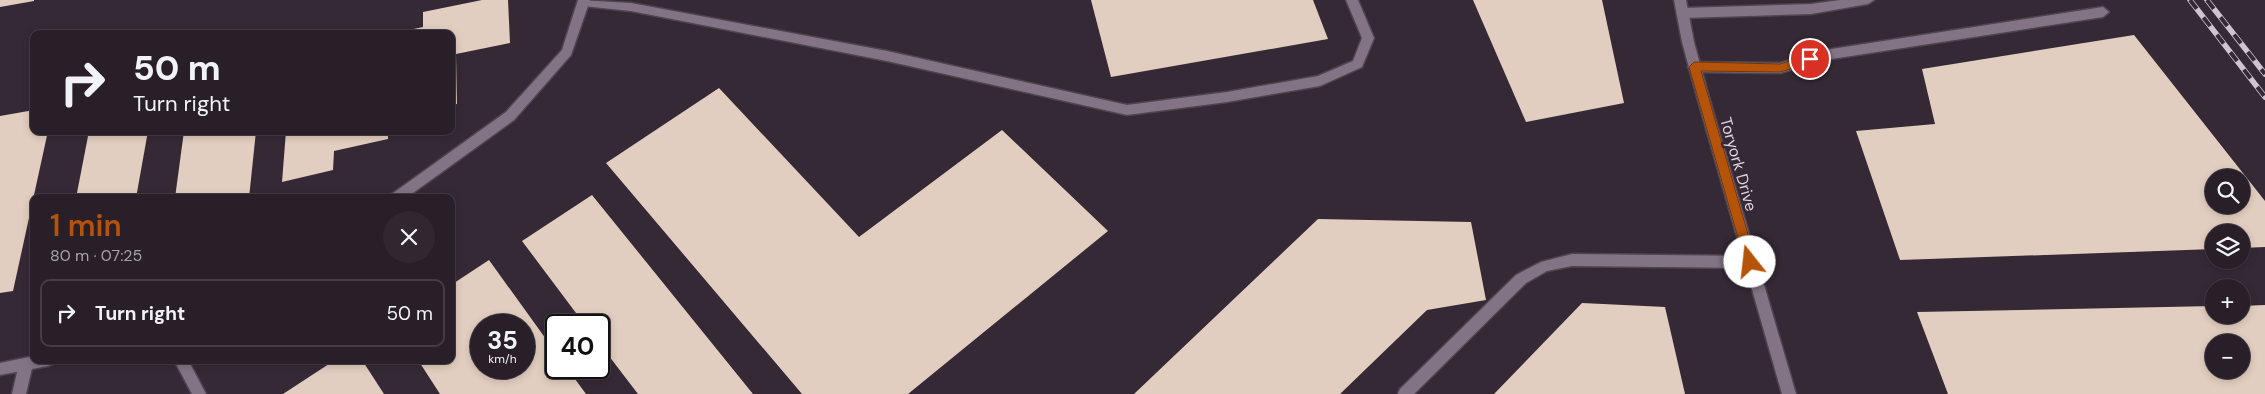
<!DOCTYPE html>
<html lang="en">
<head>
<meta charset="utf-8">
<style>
	body { margin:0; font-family:"DM Sans",sans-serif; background:#302730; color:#f1f3f6; height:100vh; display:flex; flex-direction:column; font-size:19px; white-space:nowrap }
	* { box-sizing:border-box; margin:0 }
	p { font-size:16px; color:#a5a2a8 }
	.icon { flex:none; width:28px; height:28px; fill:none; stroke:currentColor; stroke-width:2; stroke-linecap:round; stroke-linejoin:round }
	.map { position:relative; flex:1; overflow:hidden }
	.panel { position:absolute; left:30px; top:194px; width:425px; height:170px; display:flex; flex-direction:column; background:#281f28; border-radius:10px; box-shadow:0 2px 8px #0003,0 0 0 1px #443d45 }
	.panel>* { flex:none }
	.top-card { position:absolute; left:30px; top:30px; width:425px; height:105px; border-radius:10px; box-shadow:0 2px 8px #0003,0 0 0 1px #443d45; background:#281f28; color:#f1f3f6; overflow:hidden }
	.fabs { position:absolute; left:2205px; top:169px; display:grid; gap:10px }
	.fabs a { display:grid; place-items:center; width:45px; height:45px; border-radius:50%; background:#281f28; box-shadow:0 2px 8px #0003,0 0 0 1px #443d45; font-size:25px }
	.speed { position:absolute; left:470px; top:314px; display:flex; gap:10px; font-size:25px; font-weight:700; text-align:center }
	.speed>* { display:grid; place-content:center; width:65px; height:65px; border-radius:50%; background:#281f28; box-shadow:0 2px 8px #0003,0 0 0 1px #443d45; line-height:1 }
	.speed small { font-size:12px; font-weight:400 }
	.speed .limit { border:2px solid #111; border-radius:8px; background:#fff; color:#111 }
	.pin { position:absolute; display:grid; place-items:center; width:42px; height:42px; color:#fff; margin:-21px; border:2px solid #fff; border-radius:50%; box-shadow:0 1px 5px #0007 }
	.me { position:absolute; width:55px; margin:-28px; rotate:344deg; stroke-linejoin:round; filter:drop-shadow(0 0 4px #0008) }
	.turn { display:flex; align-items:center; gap:18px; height:105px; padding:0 20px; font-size:22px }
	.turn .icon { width:65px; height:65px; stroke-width:2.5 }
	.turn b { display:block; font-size:35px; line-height:42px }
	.round { display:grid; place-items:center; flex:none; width:52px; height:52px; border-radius:26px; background:#302730 }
	.head { display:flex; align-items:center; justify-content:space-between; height:85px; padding:0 20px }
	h1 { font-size:30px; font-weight:600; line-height:38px; color:#b45309 }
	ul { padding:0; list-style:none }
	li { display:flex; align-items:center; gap:15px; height:68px; margin:0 10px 8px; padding:0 10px; border:2px solid #443d45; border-radius:10px }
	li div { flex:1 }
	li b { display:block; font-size:19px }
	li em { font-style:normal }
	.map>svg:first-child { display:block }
	.building { fill:#e2cec0; fill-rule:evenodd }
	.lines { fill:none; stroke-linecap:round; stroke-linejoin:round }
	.lane-casing { stroke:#4f4450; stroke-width:3 }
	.street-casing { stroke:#4f4450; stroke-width:3 }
	.secondary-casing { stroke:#4f4450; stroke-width:3 }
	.lane { fill:#827484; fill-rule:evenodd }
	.street { fill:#827484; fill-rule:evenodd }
	.secondary { fill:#827484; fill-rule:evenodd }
	.rail-casing { stroke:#cdc4ce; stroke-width:5.5 }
	.rail { stroke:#352936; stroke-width:4; stroke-dasharray:11; stroke-linecap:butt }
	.route { fill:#b45309; stroke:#753606 }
	.labels { text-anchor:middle; stroke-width:5; stroke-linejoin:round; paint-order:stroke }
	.street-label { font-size:16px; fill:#dfd7e0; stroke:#352936 }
</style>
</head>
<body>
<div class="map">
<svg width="2265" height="394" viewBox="0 0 2265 394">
	<rect width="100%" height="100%" fill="#352936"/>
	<g class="building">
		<path d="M0 0H34V1L0 7Z"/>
		<path d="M482 0H508L510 43 456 54 457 104 451 105V34L395 33 423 27V12Z"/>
		<path d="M1091 0H1313L1328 39 1111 77Z"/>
		<path d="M1473 0H1602L1624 103 1526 122Z"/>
		<path d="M2134 35 2265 201V247L2241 248V232H2214V249L1900 260 1856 131 1935 124 1922 69ZM2214 178H2241V205H2214Z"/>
		<path d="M719 88 859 237 1002 130 1108 231 908 394H802L606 163Z"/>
		<path d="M34 110V131H48L13 291 0 293V116Z"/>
		<path d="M89 131H148L136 198H76Z"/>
		<path d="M184 131H256L249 198H175Z"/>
		<path d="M286 131H388V139L334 151 333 170 282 182Z"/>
		<path d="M592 195 753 394H638L599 343V325H585L522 241Z"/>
		<path d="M1318 219 1471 222 1486 300 1427 310 1340 394H1134Z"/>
		<path d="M489 260 556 353V368H567L586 394H440L418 360H451V285ZM481 325H524V368H481Z"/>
		<path d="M1582 303 1665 307 1685 394H1494Z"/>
		<path d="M2265 305V394H1948L1917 312 2214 306V315H2241V306ZM2214 342H2241V370H2214Z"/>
		<path d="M335 360H362L384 394H283Z"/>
	</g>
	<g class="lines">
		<g class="lane-casing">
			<g id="lane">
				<path d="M578 0 631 3 887 51 1127 105 1227 92 1318 76 1353 61 1362 38 1346 0H1358L1374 38 1362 67 1320 86 1227 102 1127 115 887 61 631 11 583 6 579 5Z"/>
				<path d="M1840 0H1874L1868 4 1811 14 1683 18 1677 13 1683 8 1811 4Z"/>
				<path d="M2103 7 2109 12 2103 17 1825 60 1780 73 1694 72 1688 67 1694 62 1780 63 1825 50Z"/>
				<path d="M1572 254 1750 256 1755 258 1756 262 1755 266 1750 268 1572 266 1547 271 1526 283 1414 394H1398L1400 389 1516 275 1541 262Z"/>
				<path d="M26 358 31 360 33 364 26 394H12L19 364 21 360Z"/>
				<path d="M174 360H188L206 394H192Z"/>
			</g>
		</g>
		<g class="street-casing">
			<g id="street">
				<path d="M578 0H590L571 55 514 120 406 198H390L392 194 506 112 562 50Z"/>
				<path d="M34 356V360H55L53 364 48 366 0 375V363Z"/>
			</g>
		</g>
		<g class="secondary-casing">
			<path id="secondary" d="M1674 0H1686L1694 42 1709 97 1796 394H1782L1697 97 1682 42Z"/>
		</g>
		<use href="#lane" class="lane"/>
		<use href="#street" class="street"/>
		<use href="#secondary" class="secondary"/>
		<g class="rail-casing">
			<g id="rail">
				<path d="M2190 0 2265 97"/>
				<path d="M2207 0 2265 74"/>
			</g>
		</g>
		<use href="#rail" class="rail"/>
	</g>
	<path class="route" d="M1810 55 1816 59 1814 62 1780 72 1701 71 1756 262 1755 266 1750 268 1746 266 1745 262 1689 67 1694 62 1780 64Z"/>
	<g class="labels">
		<g class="street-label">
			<text transform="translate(1739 164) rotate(74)" y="6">Toryork Drive</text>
		</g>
	</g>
</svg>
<div class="fabs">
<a><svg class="icon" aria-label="search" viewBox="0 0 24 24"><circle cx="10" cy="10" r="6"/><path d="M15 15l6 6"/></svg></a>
<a><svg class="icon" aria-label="layers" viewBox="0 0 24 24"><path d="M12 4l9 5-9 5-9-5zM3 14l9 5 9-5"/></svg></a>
<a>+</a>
<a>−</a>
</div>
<div class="speed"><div>35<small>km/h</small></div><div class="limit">40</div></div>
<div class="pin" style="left:1810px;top:59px;background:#d93025"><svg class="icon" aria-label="arrive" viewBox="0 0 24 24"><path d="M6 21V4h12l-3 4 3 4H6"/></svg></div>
<svg class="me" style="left:1750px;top:262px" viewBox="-20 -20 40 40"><circle r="19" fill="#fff"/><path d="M0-13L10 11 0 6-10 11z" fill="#b45309"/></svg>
<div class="top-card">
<div class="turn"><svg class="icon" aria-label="right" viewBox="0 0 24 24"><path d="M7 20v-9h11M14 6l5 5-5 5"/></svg><div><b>50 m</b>Turn right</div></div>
</div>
<section class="panel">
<div class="head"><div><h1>1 min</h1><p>80 m · 07:25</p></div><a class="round"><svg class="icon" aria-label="close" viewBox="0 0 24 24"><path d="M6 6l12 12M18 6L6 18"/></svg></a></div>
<ul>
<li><svg class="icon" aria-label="right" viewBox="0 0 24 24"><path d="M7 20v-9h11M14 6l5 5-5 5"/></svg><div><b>Turn right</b></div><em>50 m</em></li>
</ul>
</section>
</div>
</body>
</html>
